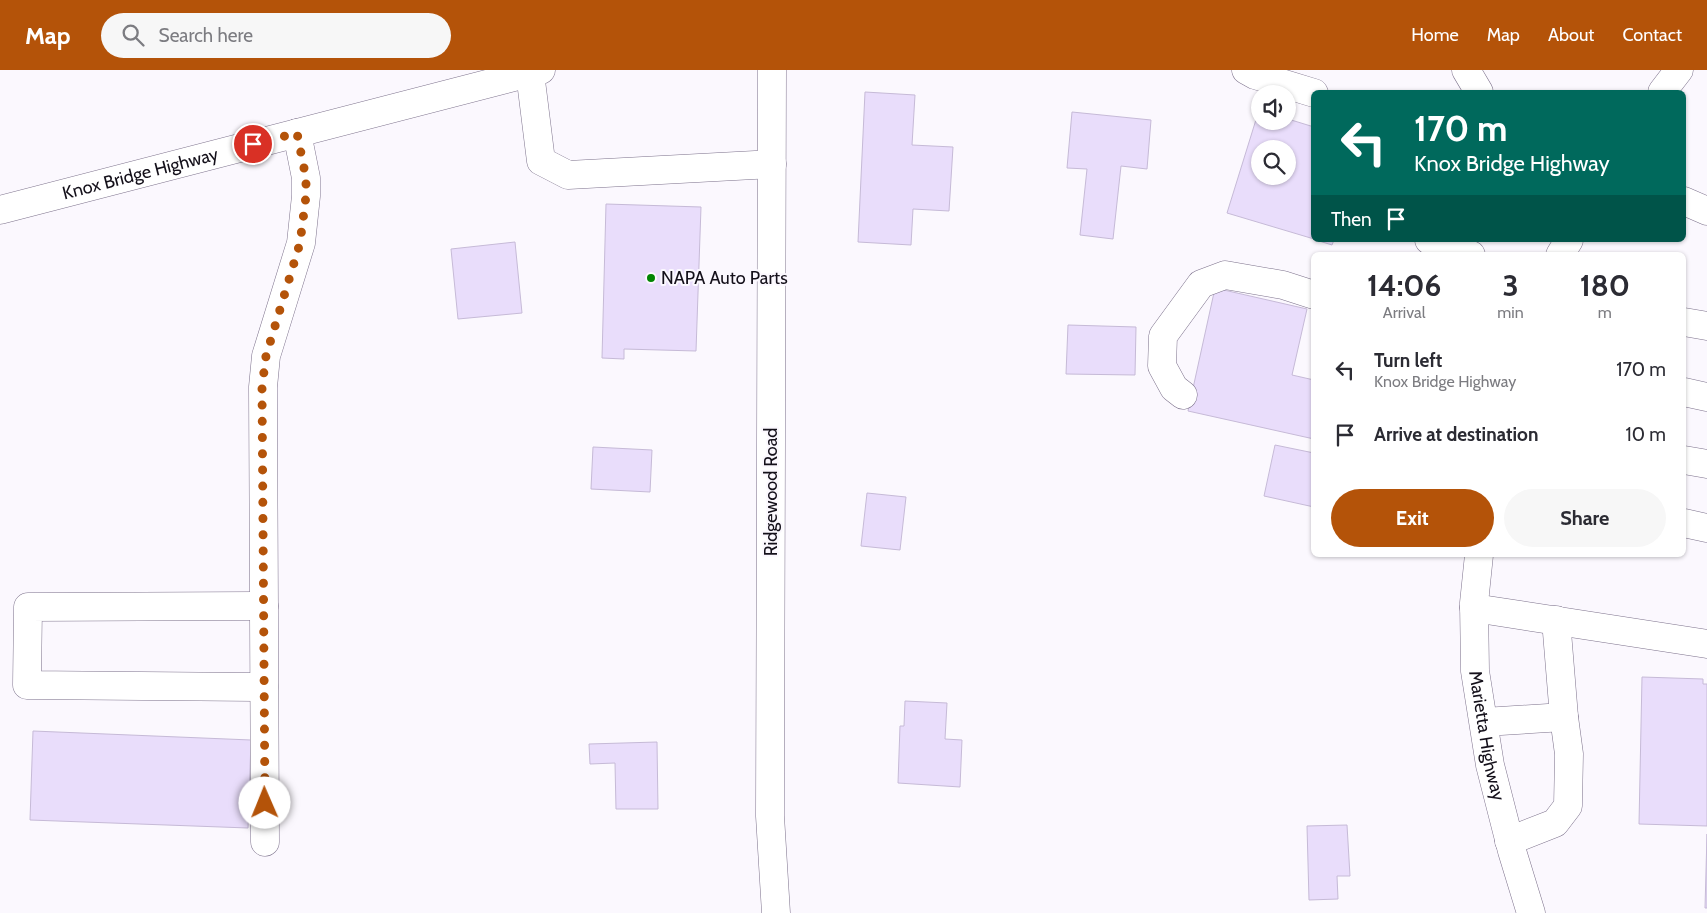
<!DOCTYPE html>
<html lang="en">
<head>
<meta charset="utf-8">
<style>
	body { margin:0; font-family:Cabin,sans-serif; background:#f7f7f7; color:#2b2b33; height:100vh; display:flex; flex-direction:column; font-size:19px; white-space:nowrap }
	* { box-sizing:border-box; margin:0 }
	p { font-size:16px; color:#7c7c81 }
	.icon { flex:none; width:28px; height:28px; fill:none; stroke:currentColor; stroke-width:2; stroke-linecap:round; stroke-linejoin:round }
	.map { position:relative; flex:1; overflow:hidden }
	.details { position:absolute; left:1311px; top:182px; width:375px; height:305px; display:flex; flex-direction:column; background:#fff; border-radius:8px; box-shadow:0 1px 4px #0004 }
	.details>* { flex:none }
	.banner { position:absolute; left:1311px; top:20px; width:375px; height:152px; border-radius:8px; box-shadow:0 1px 4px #0004; background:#00695c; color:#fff; overflow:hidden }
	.buttons { position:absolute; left:1251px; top:15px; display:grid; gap:10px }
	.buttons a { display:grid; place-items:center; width:45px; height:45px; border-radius:50%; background:#fff; box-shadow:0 1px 4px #0004; font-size:25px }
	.pin { position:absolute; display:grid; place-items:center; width:42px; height:42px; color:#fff; margin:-21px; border:2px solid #fff; border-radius:50%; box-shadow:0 1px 5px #0007 }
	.me { position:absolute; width:55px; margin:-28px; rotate:359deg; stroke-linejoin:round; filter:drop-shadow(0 0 4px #0008) }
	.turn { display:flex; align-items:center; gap:18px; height:105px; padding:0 20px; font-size:22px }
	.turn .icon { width:65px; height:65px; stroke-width:2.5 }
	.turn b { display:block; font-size:35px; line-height:42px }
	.then { display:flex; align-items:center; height:48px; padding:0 20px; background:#0003; gap:10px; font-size:19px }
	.eta { display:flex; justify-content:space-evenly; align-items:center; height:85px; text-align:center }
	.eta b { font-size:30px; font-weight:700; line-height:35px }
	.primary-button { display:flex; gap:10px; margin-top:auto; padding:10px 20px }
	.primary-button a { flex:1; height:58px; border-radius:30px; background:#b45309; color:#fff; font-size:20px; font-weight:700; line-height:58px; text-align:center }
	.primary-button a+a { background:#f7f7f7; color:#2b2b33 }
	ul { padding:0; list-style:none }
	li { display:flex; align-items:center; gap:15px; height:65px; padding:0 20px }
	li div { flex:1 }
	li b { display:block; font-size:19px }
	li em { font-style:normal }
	header { display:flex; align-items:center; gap:30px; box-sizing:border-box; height:70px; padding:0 25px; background:#b45309; color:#fff }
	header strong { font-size:24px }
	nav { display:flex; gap:28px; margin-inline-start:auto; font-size:18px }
	.search { width:350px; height:45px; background:#f7f7f7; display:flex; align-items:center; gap:12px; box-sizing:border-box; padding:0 18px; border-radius:28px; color:#7c7c81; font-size:19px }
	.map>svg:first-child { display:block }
	.building { fill:#e9ddfb; stroke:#c6bad7; fill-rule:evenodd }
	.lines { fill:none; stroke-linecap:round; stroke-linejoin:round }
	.minor-casing { stroke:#7d728c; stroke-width:29 }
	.major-casing { stroke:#7d728c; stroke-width:29 }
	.minor { stroke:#fff; stroke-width:28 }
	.major { stroke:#fff; stroke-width:28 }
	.route { stroke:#b45309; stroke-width:9; stroke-dasharray:0 16.2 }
	.poi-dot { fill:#018402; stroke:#fbf8fe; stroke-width:2 }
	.labels { text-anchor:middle; stroke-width:4; stroke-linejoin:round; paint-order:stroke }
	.street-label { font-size:18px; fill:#14101a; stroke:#fbf8fe }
	.poi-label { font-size:18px; fill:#14101a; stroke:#fbf8fe; text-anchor:start }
</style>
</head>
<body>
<header>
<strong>Map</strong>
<div class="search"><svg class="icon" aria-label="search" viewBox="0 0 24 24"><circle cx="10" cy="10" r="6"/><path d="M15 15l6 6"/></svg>Search here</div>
<nav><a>Home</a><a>Map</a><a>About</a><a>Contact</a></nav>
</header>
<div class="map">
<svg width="1707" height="843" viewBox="0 0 1707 843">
	<rect width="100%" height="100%" fill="#fbf8fe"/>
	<g class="building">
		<path d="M865 22 915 25 912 75 953 77 949 141 913 139 911 175 858 172Z"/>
		<path d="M1259 40 1260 41V51H1288V49L1314 57V169L1227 143ZM1260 79H1288V106H1260Z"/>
		<path d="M1072 42 1151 50 1147 99 1121 96 1113 169 1080 165 1087 99 1067 98Z"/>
		<path d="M606 134 701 137 696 281 624 279V289L602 288Z"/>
		<path d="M1316 170H1334L1332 175Z"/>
		<path d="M515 172 522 243 458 249 451 179Z"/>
		<path d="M1215 218 1307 239 1292 305 1314 310V369L1188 341Z"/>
		<path d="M1068 255 1136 257 1135 305 1066 304Z"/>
		<path d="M1275 375 1314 383V437L1264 426Z"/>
		<path d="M593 377 652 380 650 422 591 419Z"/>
		<path d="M867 423 906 427 900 480 861 476Z"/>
		<path d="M1642 607 1703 609V614H1707V756L1639 754Z"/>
		<path d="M905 631 947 633 945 669 962 670 960 717 898 713 900 656H904Z"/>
		<path d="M33 661 251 670 248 758 30 750Z"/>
		<path d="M657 672 658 739H616L615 693 590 694 589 674Z"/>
		<path d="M1347 755 1350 806H1337L1338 829 1309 830 1307 756Z"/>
		<path d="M1707 764V838H1705Z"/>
	</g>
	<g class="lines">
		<g class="minor-casing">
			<g id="minor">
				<path d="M772 0 770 746 776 843"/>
				<path d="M1246 0 1255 5 1314 23"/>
				<path d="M1466 0 1479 22"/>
				<path d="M530 3 541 91 568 105 772 94"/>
				<path d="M1684 131 1707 141"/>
				<path d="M1429 170 1471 185"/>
				<path d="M1684 252 1707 256"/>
				<path d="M1684 322 1707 327"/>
				<path d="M1183 325 1174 318 1162 296 1163 266 1201 214 1225 205 1283 215 1314 225"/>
				<path d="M1684 390 1707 394"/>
				<path d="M1684 453 1707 458"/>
				<path d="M264 536 28 537 27 615 264 617"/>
				<path d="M1474 538 1707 574"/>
				<path d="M1484 652 1564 647"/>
				<path d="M1509 771 1555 753 1568 736 1569 684 1564 647 1556 550"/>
				<path d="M265 772 263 317 266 286 301 173 306 126V108L297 63"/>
			</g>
		</g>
		<g class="major-casing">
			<g id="major">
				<path d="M1662 22 1679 0"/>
				<path id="s1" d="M0 140 541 0"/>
				<path d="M1560 185 1569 170"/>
				<path id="s2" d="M1479 485 1474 533 1475 601 1490 695 1512 781 1531 843"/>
			</g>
		</g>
		<use href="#minor" class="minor"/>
		<use href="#major" class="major"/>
	</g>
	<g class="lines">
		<path class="route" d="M253 74 297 63 306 108V126L300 173 266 286 262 317 265 733"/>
	</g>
	<circle class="poi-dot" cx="651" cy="208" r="5"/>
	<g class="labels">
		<g class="street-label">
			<text dy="6" stroke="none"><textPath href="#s1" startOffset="145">Knox Bridge Highway</textPath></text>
			<text transform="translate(771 422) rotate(-90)" y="6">Ridgewood Road</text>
			<text dy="6" stroke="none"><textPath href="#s2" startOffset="182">Marietta Highway</textPath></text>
		</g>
		<g class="poi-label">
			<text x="661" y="214">NAPA Auto Parts</text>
		</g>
	</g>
</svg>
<div class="buttons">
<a><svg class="icon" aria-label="sound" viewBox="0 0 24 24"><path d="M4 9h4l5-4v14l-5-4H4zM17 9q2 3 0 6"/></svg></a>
<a><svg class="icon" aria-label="search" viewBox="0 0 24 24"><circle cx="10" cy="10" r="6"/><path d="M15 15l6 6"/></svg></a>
</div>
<div class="pin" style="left:253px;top:74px;background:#d93025"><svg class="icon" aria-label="arrive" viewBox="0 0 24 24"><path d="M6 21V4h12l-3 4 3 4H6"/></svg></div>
<svg class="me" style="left:265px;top:733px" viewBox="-20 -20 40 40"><circle r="19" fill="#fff"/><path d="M0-13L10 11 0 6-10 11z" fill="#b45309"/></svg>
<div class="banner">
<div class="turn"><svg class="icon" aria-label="left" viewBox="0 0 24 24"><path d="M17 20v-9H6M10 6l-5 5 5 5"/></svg><div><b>170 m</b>Knox Bridge Highway</div></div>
<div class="then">Then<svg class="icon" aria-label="arrive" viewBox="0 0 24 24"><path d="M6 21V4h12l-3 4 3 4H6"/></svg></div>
</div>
<section class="details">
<div class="eta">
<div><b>14:06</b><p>Arrival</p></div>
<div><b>3</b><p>min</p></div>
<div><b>180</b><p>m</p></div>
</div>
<ul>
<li><svg class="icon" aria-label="left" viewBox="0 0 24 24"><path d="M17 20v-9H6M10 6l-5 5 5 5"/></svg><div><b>Turn left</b><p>Knox Bridge Highway</p></div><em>170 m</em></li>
<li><svg class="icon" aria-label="arrive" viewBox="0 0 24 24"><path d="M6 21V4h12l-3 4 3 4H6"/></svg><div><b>Arrive at destination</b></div><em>10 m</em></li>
</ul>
<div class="primary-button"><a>Exit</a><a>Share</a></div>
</section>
</div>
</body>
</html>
